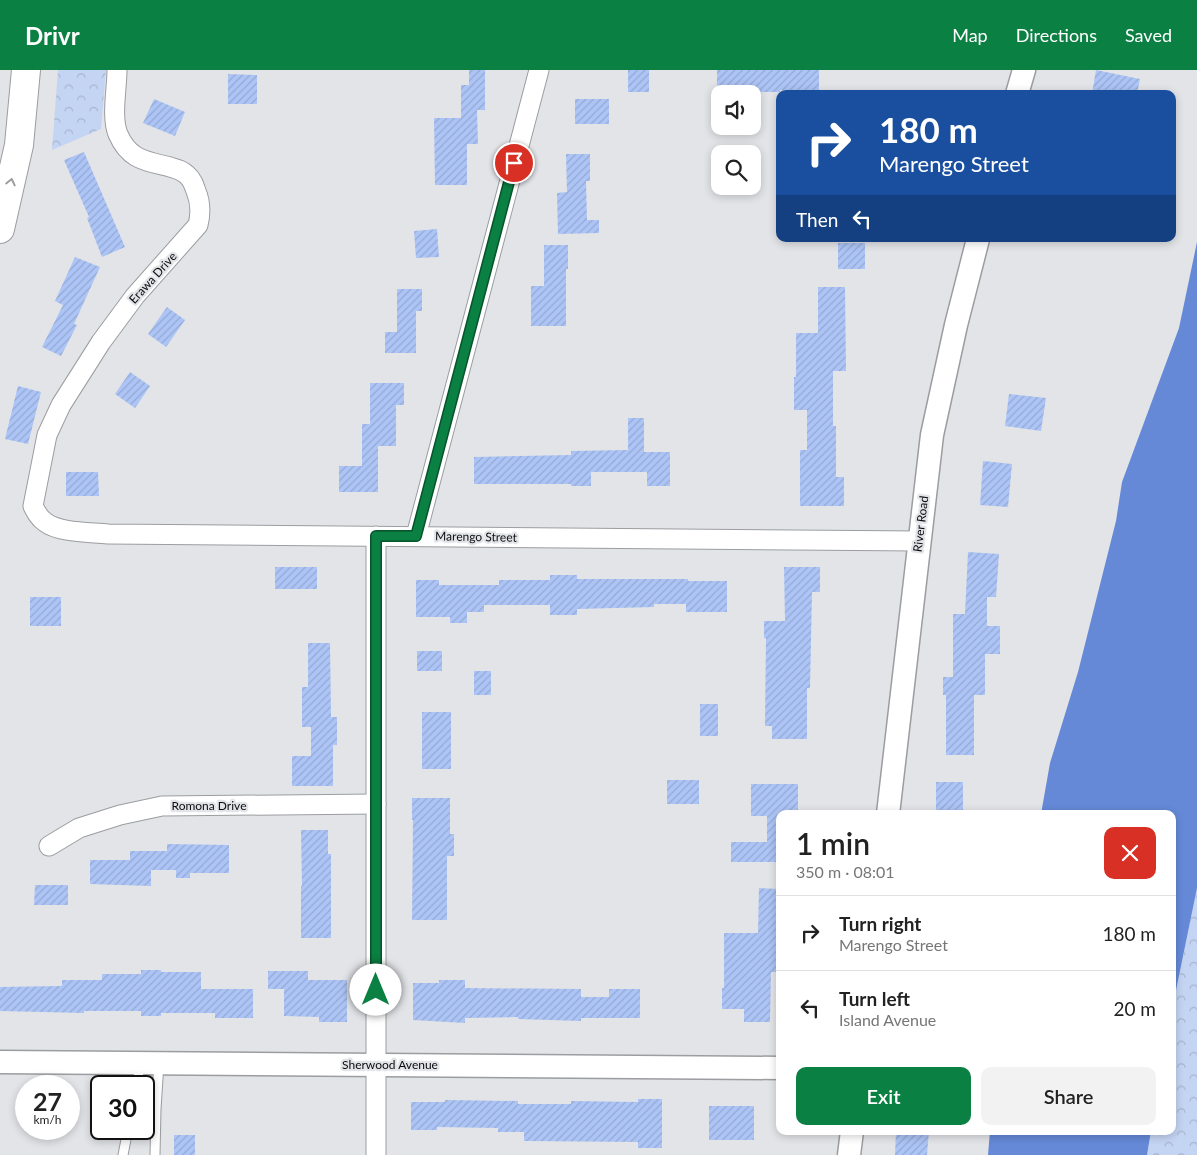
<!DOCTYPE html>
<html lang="en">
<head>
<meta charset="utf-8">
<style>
	body { margin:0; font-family:Lato,sans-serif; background:#f2f2f2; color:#222; height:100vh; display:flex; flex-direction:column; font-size:19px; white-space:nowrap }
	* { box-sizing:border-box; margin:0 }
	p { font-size:16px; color:#767676 }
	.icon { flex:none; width:28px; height:28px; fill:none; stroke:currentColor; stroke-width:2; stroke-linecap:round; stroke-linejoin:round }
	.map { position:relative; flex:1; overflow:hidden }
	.panel { position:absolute; left:776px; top:740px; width:400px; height:325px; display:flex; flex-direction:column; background:#fff; border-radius:10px; box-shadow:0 2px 8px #0003 }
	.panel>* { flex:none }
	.banner { position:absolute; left:776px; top:20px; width:400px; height:152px; border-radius:10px; box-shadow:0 2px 8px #0003; background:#1a4fa0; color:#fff; overflow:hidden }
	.controls { position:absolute; left:711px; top:15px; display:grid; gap:10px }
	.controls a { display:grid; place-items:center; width:50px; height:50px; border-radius:10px; background:#fff; box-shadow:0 2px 8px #0003; font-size:25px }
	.speed { position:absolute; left:15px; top:1005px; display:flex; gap:10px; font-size:25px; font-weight:700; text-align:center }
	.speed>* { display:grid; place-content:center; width:65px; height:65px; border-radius:50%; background:#fff; box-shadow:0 2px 8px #0003; line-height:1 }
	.speed small { font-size:12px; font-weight:400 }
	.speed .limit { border:2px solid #111; border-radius:8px; background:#fff; color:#111 }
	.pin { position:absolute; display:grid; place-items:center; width:42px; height:42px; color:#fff; margin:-21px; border:2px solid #fff; border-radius:50%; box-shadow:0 1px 5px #0007 }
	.me { position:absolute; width:55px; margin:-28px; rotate:0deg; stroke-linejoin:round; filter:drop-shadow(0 0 4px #0008) }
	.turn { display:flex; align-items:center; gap:18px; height:105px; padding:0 20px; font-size:22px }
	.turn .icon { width:65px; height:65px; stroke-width:2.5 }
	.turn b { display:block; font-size:35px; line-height:42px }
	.then { display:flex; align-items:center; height:48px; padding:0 20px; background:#0003; gap:10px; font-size:19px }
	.round { display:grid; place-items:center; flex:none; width:52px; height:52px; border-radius:10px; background:#f2f2f2 }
	.summary { display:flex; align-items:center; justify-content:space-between; height:85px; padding:0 20px }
	h1 { font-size:30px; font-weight:600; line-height:38px }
	.cta { display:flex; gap:10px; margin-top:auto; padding:10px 20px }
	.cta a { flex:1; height:58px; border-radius:10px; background:#0b8043; color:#fff; font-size:20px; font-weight:600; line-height:58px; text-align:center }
	.cta a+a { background:#f2f2f2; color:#222 }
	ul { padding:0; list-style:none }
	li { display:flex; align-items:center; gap:15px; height:75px; padding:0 20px; border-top:1px solid #e0e0e0 }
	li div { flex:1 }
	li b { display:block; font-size:19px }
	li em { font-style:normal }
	header { display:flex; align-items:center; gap:30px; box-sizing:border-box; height:70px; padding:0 25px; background:#0b8043; color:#fff }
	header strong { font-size:24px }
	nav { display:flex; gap:28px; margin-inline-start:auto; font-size:18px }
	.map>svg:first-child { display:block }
	.forest { fill:url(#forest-crowns) }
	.water { fill:#6589d7 }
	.building { fill:url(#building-hatch) }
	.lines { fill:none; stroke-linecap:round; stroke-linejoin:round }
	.service-casing { stroke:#9b9da0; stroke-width:11 }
	.minor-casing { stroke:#9b9da0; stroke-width:21 }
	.tertiary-casing { stroke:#9b9da0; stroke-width:25 }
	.trunk-casing { stroke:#9b9da0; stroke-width:30 }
	.service { stroke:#fff; stroke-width:9 }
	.minor { stroke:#fff; stroke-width:19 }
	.tertiary { stroke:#fff; stroke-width:22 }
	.trunk { stroke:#fff; stroke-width:28 }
	.oneway { stroke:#9e9e9f }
	.route-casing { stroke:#07532c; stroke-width:12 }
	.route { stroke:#0b8043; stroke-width:9 }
	.labels { text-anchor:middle; stroke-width:4.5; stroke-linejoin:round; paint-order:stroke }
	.street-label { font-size:12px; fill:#0c0c0e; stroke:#e2e4e8 }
</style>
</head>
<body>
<header>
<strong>Drivr</strong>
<nav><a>Map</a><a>Directions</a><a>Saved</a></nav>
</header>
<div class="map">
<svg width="1197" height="1085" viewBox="0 0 1197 1085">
	<defs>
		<pattern id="forest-crowns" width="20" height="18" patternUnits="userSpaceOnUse" patternTransform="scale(1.25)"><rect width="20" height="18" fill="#c4d4f3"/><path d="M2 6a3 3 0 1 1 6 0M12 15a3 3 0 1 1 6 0" fill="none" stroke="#a7b5cf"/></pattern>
		<pattern id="building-hatch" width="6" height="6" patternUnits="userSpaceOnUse" patternTransform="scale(1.25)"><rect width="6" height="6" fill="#adc5f6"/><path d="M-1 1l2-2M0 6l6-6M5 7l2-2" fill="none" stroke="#94a8d2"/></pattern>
	</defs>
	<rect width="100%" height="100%" fill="#e2e4e8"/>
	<g class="forest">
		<path d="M58 0H106L101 59 52 80Z"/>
		<path d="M1197 818V1085H1147L1151 1061H1172L1173 935Z"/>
	</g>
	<g class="water">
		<path d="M1197 172V818L1173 935 1172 744H1041L1050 693 1078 602 1116 451 1122 412 1179 258Z"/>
		<path d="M990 1061H1151L1147 1085H988Z"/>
	</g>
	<g class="building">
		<path d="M469 0H485V40H477L478 74H467V115H435L434 48H461V15H469Z"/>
		<rect x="628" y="0" width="21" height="22"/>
		<path d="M717 0H819V20H780V22H739V24H717Z"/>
		<path d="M1096 0 1140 9 1137 24H1092Z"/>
		<path d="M228 4 257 5V34H228Z"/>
		<path d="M154 29 185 42 175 66 143 53Z"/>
		<rect x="575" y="29" width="34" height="25"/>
		<path d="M84 82 125 177 102 187 87 148 89 147 64 90Z"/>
		<path d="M566 84H590V111H586L587 150H599V163L558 164 557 123 567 122Z"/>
		<path d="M437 159 439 187 416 188 414 161Z"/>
		<rect x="838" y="173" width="27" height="26"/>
		<path d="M544 175H568V199H566V256H531V216H544Z"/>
		<path d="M75 187 100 197 74 254 77 255 61 286 42 277 63 235 55 231Z"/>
		<path d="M818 217H845L846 301H833V356H836V407H844V436H800V380H807V340H794V307H796V263H818Z"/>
		<path d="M397 219H422V241H416V283H385V262H397Z"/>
		<path d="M167 237 185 250 166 277 148 264Z"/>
		<path d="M130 302 150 316 135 338 115 324Z"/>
		<path d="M370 313H404V335H396V376H378V422H339V396H362V354H370Z"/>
		<path d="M18 316 41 322 28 374 5 369Z"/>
		<path d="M1009 324 1046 328 1041 361 1005 356Z"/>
		<path d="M628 348H644V382H670V416H647V402H591V416H571V414H474V387L571 385V381L628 380Z"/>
		<path d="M983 391 1012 394 1008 437 980 435Z"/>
		<path d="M66 402H98L99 426H66Z"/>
		<path d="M968 482 999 484 996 527H987V556H1000V584H985V625H974V685H946V625H943V607H953V544H965Z"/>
		<rect x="275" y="497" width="42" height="22"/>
		<path d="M784 497H820V522H812L810 618H807V669H772V656H765L766 568H764V551H785Z"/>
		<path d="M550 505H577V509H688V511H727V542H686V534H654V537L577 539V545H550V535H484V542H467V553H450V547H416V510H439V515H499V510H550Z"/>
		<rect x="30" y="527" width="31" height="29"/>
		<path d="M308 573H330L331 647H337V675H333V716H292V686H311V657H302V617H308Z"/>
		<rect x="417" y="581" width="25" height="20"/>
		<rect x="474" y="601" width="17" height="24"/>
		<rect x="700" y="634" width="18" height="32"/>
		<rect x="422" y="642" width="29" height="57"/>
		<rect x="667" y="710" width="32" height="24"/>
		<rect x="936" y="712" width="27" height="28"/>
		<path d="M751 714H798V744H780V792H731V772H767V746H751Z"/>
		<path d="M412 728H450V764H454V786H447V850H412L413 750H412Z"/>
		<path d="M301 760H328V784H331V868H301V816H302Z"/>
		<path d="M167 774 229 775V803H190V808H176V800H151V816L90 814V790H130V781H167Z"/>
		<path d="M35 815H68V835H34Z"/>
		<path d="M759 818 780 819V902H771L770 952H744V939H722V918H724V863H758Z"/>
		<path d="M141 900H161V902H201V919H253V948H215V943H161V946H141V941H84V943L0 941V917L62 916V910H102V904H141Z"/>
		<path d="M268 901H308V910H347V952H319V947L284 946V919H268Z"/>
		<path d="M439 910H465V918L581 919V927H609V919H640V948H581V951L518 949V947L465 948V953L413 950V913H439Z"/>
		<path d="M638 1029H662V1078H638V1072L524 1071V1062H498V1058L437 1057V1060H411V1032H445V1030L518 1031V1034H571V1031L638 1032Z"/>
		<rect x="709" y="1036" width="45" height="34"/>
		<path d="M896 1061H929L927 1085H895Z"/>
		<rect x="174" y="1065" width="21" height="20"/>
	</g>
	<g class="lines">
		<g class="service-casing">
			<g id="service">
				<path d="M136 1016 141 993"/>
				<path d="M123 1085 128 1059"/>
				<path d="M155 1085 156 1039 159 993"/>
			</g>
		</g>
		<g class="minor-casing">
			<g id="minor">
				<path d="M117 0C117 19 111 47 118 64 129 90 146 91 170 97 177 99 182 100 187 105 192 109 194 115 196 121 201 133 201 143 198 155L135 226 101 272 61 335 47 365 33 436C36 442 39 448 45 452 59 463 90 462 108 464L919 471"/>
				<path d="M416 466 539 0"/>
				<path d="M49 776 79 758 120 745 162 736 376 734"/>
				<path d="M376 1085V466"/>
			</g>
		</g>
		<g class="tertiary-casing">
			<g id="tertiary">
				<path d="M1017 24 1024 0"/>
				<path d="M888 744 932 365 956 255 978 169"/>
				<path d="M0 992 780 998"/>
				<path d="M849 1085 852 1061"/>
			</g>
		</g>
		<g class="trunk-casing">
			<path id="trunk" d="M0 159 19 75 26 0"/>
		</g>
		<use href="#service" class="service"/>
		<use href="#minor" class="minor"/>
		<use href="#tertiary" class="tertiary"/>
		<use href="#trunk" class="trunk"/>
	</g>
	<defs><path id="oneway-chevron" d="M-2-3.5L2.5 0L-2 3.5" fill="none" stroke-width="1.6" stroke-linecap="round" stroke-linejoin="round" transform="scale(1.25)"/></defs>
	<use class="oneway" href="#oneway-chevron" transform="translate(11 112) rotate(-77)"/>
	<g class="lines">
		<g class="route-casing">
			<path id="route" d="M376 920V466H416L514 93"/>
		</g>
		<use href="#route" class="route"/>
	</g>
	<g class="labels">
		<g class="street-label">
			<text transform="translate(153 208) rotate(-48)" y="4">Erawa Drive</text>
			<text transform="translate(921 454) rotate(-83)" y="4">River Road</text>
			<text transform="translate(476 467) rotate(1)" y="4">Marengo Street</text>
			<text x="209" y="740">Romona Drive</text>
			<text x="390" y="999">Sherwood Avenue</text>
		</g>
	</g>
</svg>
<div class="controls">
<a><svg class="icon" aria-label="sound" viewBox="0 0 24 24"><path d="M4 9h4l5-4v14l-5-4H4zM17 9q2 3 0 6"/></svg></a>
<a><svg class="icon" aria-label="search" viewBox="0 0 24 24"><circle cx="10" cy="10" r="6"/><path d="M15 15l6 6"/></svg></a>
</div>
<div class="speed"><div>27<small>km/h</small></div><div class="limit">30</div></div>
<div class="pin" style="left:514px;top:93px;background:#d93025"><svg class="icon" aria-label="arrive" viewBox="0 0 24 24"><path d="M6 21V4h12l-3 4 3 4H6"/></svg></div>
<svg class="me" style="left:376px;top:920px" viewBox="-20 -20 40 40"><circle r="19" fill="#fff"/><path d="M0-13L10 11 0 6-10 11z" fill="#0b8043"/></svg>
<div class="banner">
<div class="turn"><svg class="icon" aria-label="right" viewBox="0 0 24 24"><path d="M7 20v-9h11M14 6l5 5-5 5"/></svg><div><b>180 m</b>Marengo Street</div></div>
<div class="then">Then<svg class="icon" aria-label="left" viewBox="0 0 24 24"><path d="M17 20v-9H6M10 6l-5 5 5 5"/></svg></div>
</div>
<section class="panel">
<div class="summary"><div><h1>1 min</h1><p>350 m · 08:01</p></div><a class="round" style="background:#d93025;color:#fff"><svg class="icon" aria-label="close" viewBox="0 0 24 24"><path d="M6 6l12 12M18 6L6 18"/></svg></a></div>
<ul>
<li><svg class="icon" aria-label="right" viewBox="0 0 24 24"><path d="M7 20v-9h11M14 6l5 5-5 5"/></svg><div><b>Turn right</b><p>Marengo Street</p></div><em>180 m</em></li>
<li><svg class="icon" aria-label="left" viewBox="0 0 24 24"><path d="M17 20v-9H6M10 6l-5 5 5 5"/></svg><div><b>Turn left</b><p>Island Avenue</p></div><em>20 m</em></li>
</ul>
<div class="cta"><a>Exit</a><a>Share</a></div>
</section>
</div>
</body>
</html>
